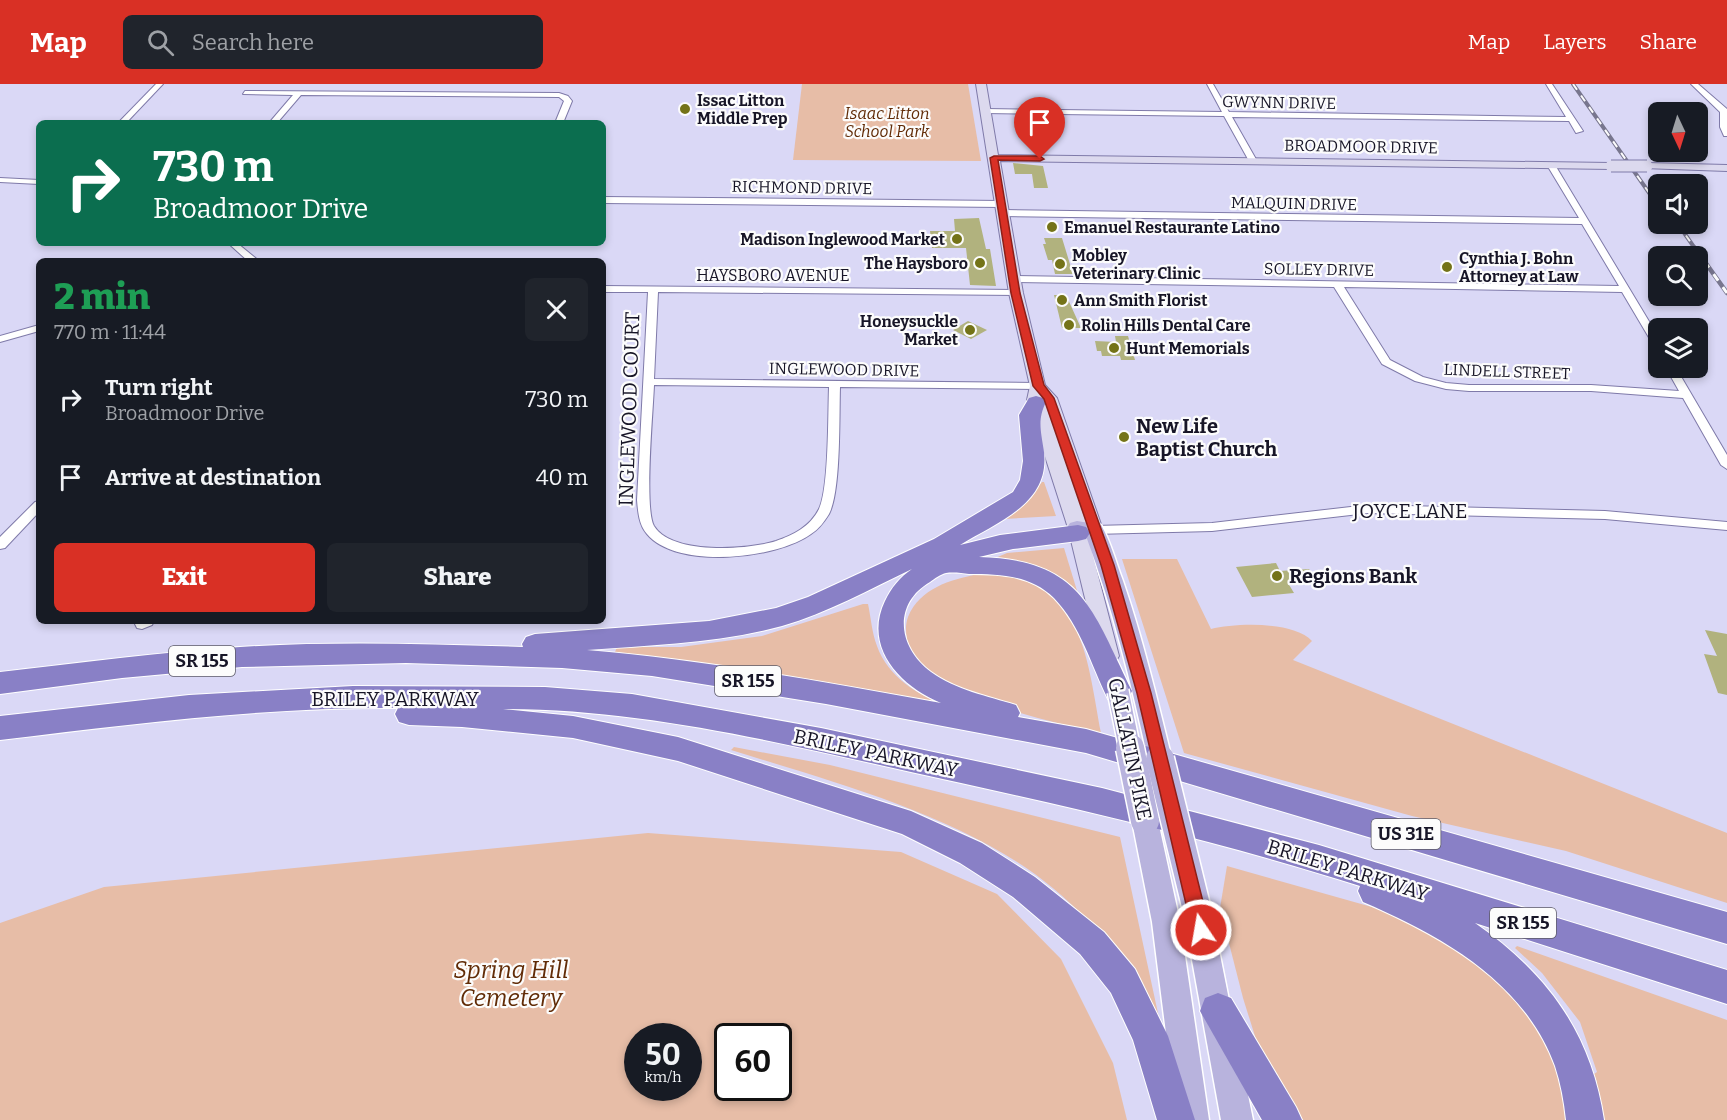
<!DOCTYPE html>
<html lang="en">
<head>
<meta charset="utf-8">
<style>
	body { margin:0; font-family:Bitter,serif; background:#20242c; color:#f1f3f6; height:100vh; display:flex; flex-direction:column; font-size:22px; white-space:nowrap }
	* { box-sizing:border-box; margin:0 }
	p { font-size:20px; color:#9ea1a6 }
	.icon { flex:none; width:33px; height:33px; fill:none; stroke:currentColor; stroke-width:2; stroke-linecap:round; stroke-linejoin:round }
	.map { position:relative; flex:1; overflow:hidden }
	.sheet { position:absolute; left:36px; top:174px; width:570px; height:366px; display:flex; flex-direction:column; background:#171b24; border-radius:9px; box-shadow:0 3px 9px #0003 }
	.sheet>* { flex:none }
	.guide { position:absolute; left:36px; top:36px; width:570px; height:126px; border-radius:9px; box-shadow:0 3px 9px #0003; background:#0b6e4f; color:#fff; overflow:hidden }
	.needle { width:39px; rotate:176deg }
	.buttons { position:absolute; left:1648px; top:18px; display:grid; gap:12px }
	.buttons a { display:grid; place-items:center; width:60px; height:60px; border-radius:9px; background:#171b24; box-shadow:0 3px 9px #0003; font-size:30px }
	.speed { position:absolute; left:624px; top:939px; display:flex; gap:12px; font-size:30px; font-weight:700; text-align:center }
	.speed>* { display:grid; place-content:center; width:78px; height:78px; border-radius:50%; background:#171b24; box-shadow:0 3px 9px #0003; line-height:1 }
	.speed small { font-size:15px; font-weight:400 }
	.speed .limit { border:3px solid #111; border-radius:9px; background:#fff; color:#111 }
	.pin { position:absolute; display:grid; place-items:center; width:51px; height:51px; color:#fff; margin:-62px -26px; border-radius:50% 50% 50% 0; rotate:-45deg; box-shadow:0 0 6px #0007 }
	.pin .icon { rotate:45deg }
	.me { position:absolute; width:66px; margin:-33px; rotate:348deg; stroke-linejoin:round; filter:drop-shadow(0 0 4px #0008) }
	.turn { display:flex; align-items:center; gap:21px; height:126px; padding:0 18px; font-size:27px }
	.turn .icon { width:78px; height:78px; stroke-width:2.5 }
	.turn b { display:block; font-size:42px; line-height:51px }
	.round { display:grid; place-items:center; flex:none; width:63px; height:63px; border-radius:9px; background:#20242c }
	.summary { display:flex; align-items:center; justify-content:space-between; height:102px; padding:0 18px }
	h1 { font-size:36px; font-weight:800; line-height:45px; color:#1e9e55 }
	.action { display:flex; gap:12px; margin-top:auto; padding:12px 18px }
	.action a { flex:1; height:69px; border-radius:9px; background:#d93025; color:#fff; font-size:24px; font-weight:800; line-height:69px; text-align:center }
	.action a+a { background:#20242c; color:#f1f3f6 }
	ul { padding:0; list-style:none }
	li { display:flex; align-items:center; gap:18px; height:78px; padding:0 18px }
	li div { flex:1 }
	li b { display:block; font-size:22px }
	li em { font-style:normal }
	header { display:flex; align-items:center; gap:36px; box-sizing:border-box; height:84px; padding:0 30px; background:#d93025; color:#fff }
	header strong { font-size:28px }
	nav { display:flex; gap:33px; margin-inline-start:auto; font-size:21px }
	.search { width:420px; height:54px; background:#20242c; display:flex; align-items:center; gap:15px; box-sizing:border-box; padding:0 21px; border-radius:9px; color:#9ea1a6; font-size:22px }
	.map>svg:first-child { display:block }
	.green { fill:#e7bda7; fill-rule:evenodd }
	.building { fill:#b1b27e }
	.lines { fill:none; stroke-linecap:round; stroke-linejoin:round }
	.minor-casing { stroke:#7f7aa9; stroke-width:2 }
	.secondary-casing { stroke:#7f7aa9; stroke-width:2 }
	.primary-casing { stroke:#fff; stroke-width:3 }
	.motorway-casing { stroke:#fff; stroke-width:2 }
	.minor { fill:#fff; fill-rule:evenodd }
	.secondary { fill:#dcd9ee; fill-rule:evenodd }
	.primary { fill:#b8b3dd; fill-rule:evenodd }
	.motorway { fill:#8980c6; fill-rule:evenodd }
	.rail-far1-casing { stroke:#78768e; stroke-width:4 }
	.rail-casing { stroke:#78768e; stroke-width:4.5 }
	.rail-far1 { stroke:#fcfcfc; stroke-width:2; stroke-dasharray:7; stroke-linecap:butt }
	.rail { stroke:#fcfcfc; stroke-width:3; stroke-dasharray:8; stroke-linecap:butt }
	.secondary-bridge-casing { stroke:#7f7aa9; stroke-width:13; stroke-linecap:butt }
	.primary-bridge-far1-casing { stroke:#fff; stroke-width:24; stroke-linecap:butt }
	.primary-bridge-casing { stroke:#fff; stroke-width:31; stroke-linecap:butt }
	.secondary-bridge { stroke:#dcd9ee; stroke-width:11 }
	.primary-bridge-far1 { stroke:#b8b3dd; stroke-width:21 }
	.primary-bridge { stroke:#b8b3dd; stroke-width:28 }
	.route { fill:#d93025; stroke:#8d1f18; stroke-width:1.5 }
	.poi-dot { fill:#747318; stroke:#fcfcfc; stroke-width:2 }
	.labels { text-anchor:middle; stroke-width:4.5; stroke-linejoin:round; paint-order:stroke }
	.far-poi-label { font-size:16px; font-weight:bold; fill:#171527; stroke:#fcfcfc; text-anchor:start }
	.far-street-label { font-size:16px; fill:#171527; stroke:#fcfcfc }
	.far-park-label { font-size:16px; font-style:italic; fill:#612b06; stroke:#fcfcfc }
	.shield { fill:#fcfcfc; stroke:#5c5a67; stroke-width:1.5 }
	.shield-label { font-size:18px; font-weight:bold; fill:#171527 }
	.street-label { font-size:20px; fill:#171527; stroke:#fcfcfc }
	.poi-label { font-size:20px; font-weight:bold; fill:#171527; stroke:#fcfcfc; text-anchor:start }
	.near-park-label { font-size:24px; font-style:italic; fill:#612b06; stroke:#fcfcfc }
</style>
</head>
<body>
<header>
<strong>Map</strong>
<div class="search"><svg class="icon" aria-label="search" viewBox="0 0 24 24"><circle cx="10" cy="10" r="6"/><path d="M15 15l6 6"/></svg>Search here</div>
<nav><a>Map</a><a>Layers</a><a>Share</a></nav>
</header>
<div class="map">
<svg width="1727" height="1036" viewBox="0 0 1727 1036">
	<rect width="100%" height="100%" fill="#dad8f6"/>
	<g class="green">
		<path d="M802 0H968L981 77 793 76Z"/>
		<path d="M1042 398H1044L1056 432 1004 435 1024 421Z"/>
		<path d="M1064 464 1078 510 993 475 1007 469Z"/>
		<path d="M1122 475H1177L1211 545C1236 539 1294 537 1312 557L1293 576 1727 749V819L1566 767 1412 732 1184 669Z"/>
		<path d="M978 490C1082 490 1086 567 1101 649 1047 637 993 625 945 598 937 594 926 590 921 584 910 572 902 549 908 533 920 504 950 496 978 490Z"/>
		<path d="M863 520H868C871 534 872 549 877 562 888 593 917 610 946 622L945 624 734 583 615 568 617 563H681L762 552Z"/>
		<path d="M734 663 830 681 1120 753 1159 934H1155C1133 902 1112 866 1087 837 1004 742 849 703 731 666Z"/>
		<path d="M648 749 901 768 997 810 1061 875 1113 979 1127 1036H0V839L104 803ZM688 952V1004H638V952ZM778 952V1004H728V952Z"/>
		<path d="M1227 782 1379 825 1431 844 1489 880 1555 965 1570 1036H1298L1260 968 1243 914 1220 824Z"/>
		<path d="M1517 862 1727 936V1036H1597L1591 1001 1597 998 1594 990 1597 988 1580 938 1542 889 1515 864Z"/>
	</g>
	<g class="building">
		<path d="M1013 79 1043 82 1048 104H1034L1032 90H1015Z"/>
		<path d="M979 134 986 165H990L996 202 970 201 966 164H932L930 147H955L954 135Z"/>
		<path d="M1044 154H1062L1073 190H1055L1052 176H1048L1043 160H1046Z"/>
		<path d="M1054 211H1066L1081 244H1062Z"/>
		<path d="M968 237 987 246 971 255 953 246Z"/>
		<path d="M1115 252H1128L1135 276H1121L1120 272H1102L1101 267H1097L1095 257 1116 258Z"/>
		<path d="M1276 479 1280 487 1309 485 1317 497 1288 499 1294 509 1252 513 1236 483Z"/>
		<path d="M1705 546 1727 550V611L1718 609 1704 570 1717 572Z"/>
	</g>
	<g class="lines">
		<g class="minor-casing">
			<g id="minor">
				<path d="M156 0H163L126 39H118Z"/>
				<path d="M1207 0H1213L1229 28 1566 33 1546 0H1552L1583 47 1576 49 1569 37 1232 33 1257 77 1253 79 1249 77 1224 32 985 29 981 27 985 25 1222 28Z"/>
				<path d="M1691 0H1698L1727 25V52H1724L1720 43V28Z"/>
				<path d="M245 7 559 9 568 12 572 17 563 39H555L564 17 559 13 301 11 277 39H269L293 11 243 10Z"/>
				<path d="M1548 79 1555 81 1659 254V265L1654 262 1622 208 1344 203 1390 276 1423 293 1446 299 1469 301H1591L1679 307 1666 284H1676L1727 371V385L1721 381 1683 314 1591 307H1469L1446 305 1415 297 1382 280 1334 203 1013 198 1008 195 1013 192 1619 202 1582 140 1003 132 999 129 1003 126 1579 134 1547 81Z"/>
				<path d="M0 94 39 96V100L0 98Z"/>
				<path d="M603 113 1001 117 1005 120 1001 123 603 119Z"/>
				<path d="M228 159H237L259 177H248Z"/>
				<path d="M603 202 1016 206 1021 209 1019 211 658 208 654 295 1038 299 1043 302 1038 305 840 303C839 333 841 407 829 430 824 438 819 445 811 450 777 475 677 486 647 450 639 441 638 428 637 416L648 208H603ZM654 301 829 303C828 330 829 405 819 425 810 443 793 451 776 457 748 466 672 471 654 442 644 424 653 328 654 301Z"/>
				<path d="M39 241V247L0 258V252Z"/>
				<path d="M39 417V428L5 464 0 465V453L35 418Z"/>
				<path d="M1368 421 1605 427 1727 438V446L1605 435 1368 429 1212 447 1094 450 1088 446 1094 442 1212 439Z"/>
				<path d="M137 537H154L152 541 142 545 137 544 135 540Z"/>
			</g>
		</g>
		<g class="secondary-casing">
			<g id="secondary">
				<path d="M976 0H986L998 71 1611 79 1617 82 1611 85 1000 77 1023 209 1045 301 1057 314 1103 446 1100 450 1088 453 1119 572 1116 577 1109 580 1102 577 1099 572 1068 444 1027 316 1030 302 1009 209Z"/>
				<path d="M1647 79 1727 81V87L1643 84V80Z"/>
			</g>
		</g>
		<g class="primary-casing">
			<g id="primary">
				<path d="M1077 437 1101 441C1111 458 1116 479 1123 497 1143 555 1157 615 1172 675L1169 682 1160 685 1151 682 1148 675C1131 599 1113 524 1086 452L1070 449 1067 444 1070 439Z"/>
				<path d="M1145 726 1154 729 1158 737 1180 838 1209 1036H1177L1152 838 1132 737 1136 729Z"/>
				<path d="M1197 813 1207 817 1211 826 1253 1036H1221L1183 826 1187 817Z"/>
			</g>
		</g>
		<g class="motorway-casing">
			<g id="motorway">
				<path d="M1036 312 1043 314 1046 318C1037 336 1041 347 1044 368 1050 420 997 438 960 461L1000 451 1078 441 1086 443 1090 449 1086 455 1078 457 1013 465 979 473C1082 476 1092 525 1132 607L1128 615 1118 618 1108 615C1091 581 1081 542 1054 514 1031 491 1000 490 969 490 962 489 953 488 946 489 941 490 934 495 930 498 892 520 898 564 931 588 956 606 987 612 1016 621L1020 629 1018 633 1086 645 1727 828V860L1086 669 826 620 652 592 562 584 406 579 242 583 122 594 0 610V588C80 579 160 568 240 563 334 557 429 560 523 563L522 560 526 553 535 550 709 537 776 524 808 513 934 455 1013 408 1020 396 1023 377 1019 331 1029 314ZM912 485C900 493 891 504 885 517 863 563 900 602 941 619 824 598 706 576 587 566 652 561 719 559 782 542 827 529 870 505 912 485Z"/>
				<path d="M353 602 545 603 632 610 821 644 1102 704 1319 761 1727 886V920L1475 839C1547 889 1591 949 1604 1036H1566C1564 1018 1561 1000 1555 982 1524 897 1440 851 1363 818L1358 807 1360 802C1213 755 1062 721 911 688 777 658 641 625 503 625L573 632 678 653 911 727 982 759 1035 793 1104 848 1135 885 1168 952 1195 1036H1157L1133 956 1111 909 1080 870 1013 813 960 779 902 750 678 677 573 654 462 643 409 641 399 638 395 630 398 624C264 623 132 640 0 656V632L189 611Z"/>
				<path d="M1218 909 1231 914 1296 1023 1302 1036H1262L1200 927 1205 914Z"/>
			</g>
		</g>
		<use href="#minor" class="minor"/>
		<use href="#secondary" class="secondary"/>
		<use href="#primary" class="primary"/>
		<use href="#motorway" class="motorway"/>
		<g class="rail-far1-casing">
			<g id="rail-far1">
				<path d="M1573 0 1659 123"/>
				<path d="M1678 140 1696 166"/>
			</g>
		</g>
		<g class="rail-casing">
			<path id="rail" d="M1695 164 1727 209"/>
		</g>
		<use href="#rail-far1" class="rail-far1"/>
		<use href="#rail" class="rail"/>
		<g class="secondary-bridge-casing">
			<path id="secondary-bridge" d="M1611 82H1647"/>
		</g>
		<g class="primary-bridge-far1-casing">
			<path id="primary-bridge-far1" d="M1118 607 1130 666"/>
		</g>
		<g class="primary-bridge-casing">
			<g id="primary-bridge">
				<path d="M1130 664 1145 737"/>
				<path d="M1160 675 1197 826"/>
			</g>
		</g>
		<use href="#secondary-bridge" class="secondary-bridge"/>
		<use href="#primary-bridge-far1" class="primary-bridge-far1"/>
		<use href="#primary-bridge" class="primary-bridge"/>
	</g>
	<path class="route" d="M994 72H1040L1044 75 1040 77 998 76 1020 209 1044 301 1054 314 1114 481 1151 609 1210 846 1207 852 1201 855 1194 852 1192 846 1137 609 1101 481 1044 315 1033 302 1011 209 990 74Z"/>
	<g class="poi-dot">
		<circle cx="685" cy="25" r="6"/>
		<circle cx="1052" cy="143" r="6"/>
		<circle cx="957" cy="155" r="6"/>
		<circle cx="980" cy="179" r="6"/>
		<circle cx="1060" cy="180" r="6"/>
		<circle cx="1447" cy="183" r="6"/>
		<circle cx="1062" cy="216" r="6"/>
		<circle cx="1069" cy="241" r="6"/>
		<circle cx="970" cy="246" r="6"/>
		<circle cx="1114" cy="264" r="6"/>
		<circle cx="1124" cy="353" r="6"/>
		<circle cx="1277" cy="492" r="6"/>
	</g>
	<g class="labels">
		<g class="far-poi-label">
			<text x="697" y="22">Issac Litton<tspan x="697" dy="18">Middle Prep</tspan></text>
			<text x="1064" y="149">Emanuel Restaurante Latino</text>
			<text x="945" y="161" text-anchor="end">Madison Inglewood Market</text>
			<text x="1072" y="177">Mobley<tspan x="1072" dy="18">Veterinary Clinic</tspan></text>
			<text x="1459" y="180">Cynthia J. Bohn<tspan x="1459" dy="18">Attorney at Law</tspan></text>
			<text x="968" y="185" text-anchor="end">The Haysboro</text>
			<text x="1074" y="222">Ann Smith Florist</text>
			<text x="958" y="243" text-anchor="end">Honeysuckle<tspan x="958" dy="18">Market</tspan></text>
			<text x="1081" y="247">Rolin Hills Dental Care</text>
			<text x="1126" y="270">Hunt Memorials</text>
		</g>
		<g class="far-street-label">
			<text transform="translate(1279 18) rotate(1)" y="6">GWYNN DRIVE</text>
			<text transform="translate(1361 62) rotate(1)" y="6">BROADMOOR DRIVE</text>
			<text transform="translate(802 103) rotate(1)" y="6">RICHMOND DRIVE</text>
			<text transform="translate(1294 119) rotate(1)" y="6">MALQUIN DRIVE</text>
			<text transform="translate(1319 185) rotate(1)" y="6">SOLLEY DRIVE</text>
			<text x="773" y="197">HAYSBORO AVENUE</text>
			<text transform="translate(844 285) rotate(1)" y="6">INGLEWOOD DRIVE</text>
			<text transform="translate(1507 287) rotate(2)" y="6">LINDELL STREET</text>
		</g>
		<g class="far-park-label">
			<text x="887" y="35">Isaac Litton<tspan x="887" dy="18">School Park</tspan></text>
		</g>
		<g class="shield">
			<rect x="169" y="562" width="66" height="30" rx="4.5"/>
			<rect x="715" y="582" width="66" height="30" rx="4.5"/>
			<rect x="1371.5" y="735" width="69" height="30" rx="4.5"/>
			<rect x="1490" y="824" width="66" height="30" rx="4.5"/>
		</g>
		<g class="shield-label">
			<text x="202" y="583">SR 155</text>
			<text x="748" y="603">SR 155</text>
			<text x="1406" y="756">US 31E</text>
			<text x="1523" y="845">SR 155</text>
		</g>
		<g class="street-label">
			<text transform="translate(629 325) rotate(-88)" y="7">INGLEWOOD COURT</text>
			<text x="1410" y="434">JOYCE LANE</text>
			<text x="395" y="622">BRILEY PARKWAY</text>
			<text transform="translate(1130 665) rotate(78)" y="7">GALLATIN PIKE</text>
			<text transform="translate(876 669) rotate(12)" y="7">BRILEY PARKWAY</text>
			<text transform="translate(1348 786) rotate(17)" y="7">BRILEY PARKWAY</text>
		</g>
		<g class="poi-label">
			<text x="1136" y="349">New Life<tspan x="1136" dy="23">Baptist Church</tspan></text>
			<text x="1289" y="499">Regions Bank</text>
		</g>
		<g class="near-park-label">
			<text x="511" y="894">Spring Hill<tspan x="511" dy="28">Cemetery</tspan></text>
		</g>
	</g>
</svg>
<div class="buttons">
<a><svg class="needle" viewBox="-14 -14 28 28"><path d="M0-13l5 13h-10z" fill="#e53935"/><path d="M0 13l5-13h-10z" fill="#9ea1a6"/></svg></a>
<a><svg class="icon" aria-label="sound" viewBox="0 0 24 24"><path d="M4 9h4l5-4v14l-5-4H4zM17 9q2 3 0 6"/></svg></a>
<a><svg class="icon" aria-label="search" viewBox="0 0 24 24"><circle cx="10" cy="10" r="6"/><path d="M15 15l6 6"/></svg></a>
<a><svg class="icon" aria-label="layers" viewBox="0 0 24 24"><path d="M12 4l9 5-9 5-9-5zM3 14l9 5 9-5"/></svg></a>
</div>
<div class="speed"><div>50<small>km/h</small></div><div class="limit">60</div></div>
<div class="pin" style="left:1040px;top:75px;background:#d93025"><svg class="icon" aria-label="arrive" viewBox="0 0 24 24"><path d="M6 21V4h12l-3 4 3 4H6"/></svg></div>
<svg class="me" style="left:1201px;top:846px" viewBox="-20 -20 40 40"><circle r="17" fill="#d93025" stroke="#fff" stroke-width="3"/><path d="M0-11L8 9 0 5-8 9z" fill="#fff"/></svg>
<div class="guide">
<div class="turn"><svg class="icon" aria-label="right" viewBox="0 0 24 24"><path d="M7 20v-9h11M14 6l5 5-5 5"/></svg><div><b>730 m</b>Broadmoor Drive</div></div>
</div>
<section class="sheet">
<div class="summary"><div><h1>2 min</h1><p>770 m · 11:44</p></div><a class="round"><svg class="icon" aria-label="close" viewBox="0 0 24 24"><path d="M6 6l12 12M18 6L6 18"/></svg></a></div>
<ul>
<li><svg class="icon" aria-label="right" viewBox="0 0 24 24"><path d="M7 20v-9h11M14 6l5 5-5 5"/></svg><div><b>Turn right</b><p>Broadmoor Drive</p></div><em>730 m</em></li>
<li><svg class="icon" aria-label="arrive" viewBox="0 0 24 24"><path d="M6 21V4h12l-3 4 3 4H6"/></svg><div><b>Arrive at destination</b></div><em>40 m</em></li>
</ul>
<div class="action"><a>Exit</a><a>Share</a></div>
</section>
</div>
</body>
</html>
